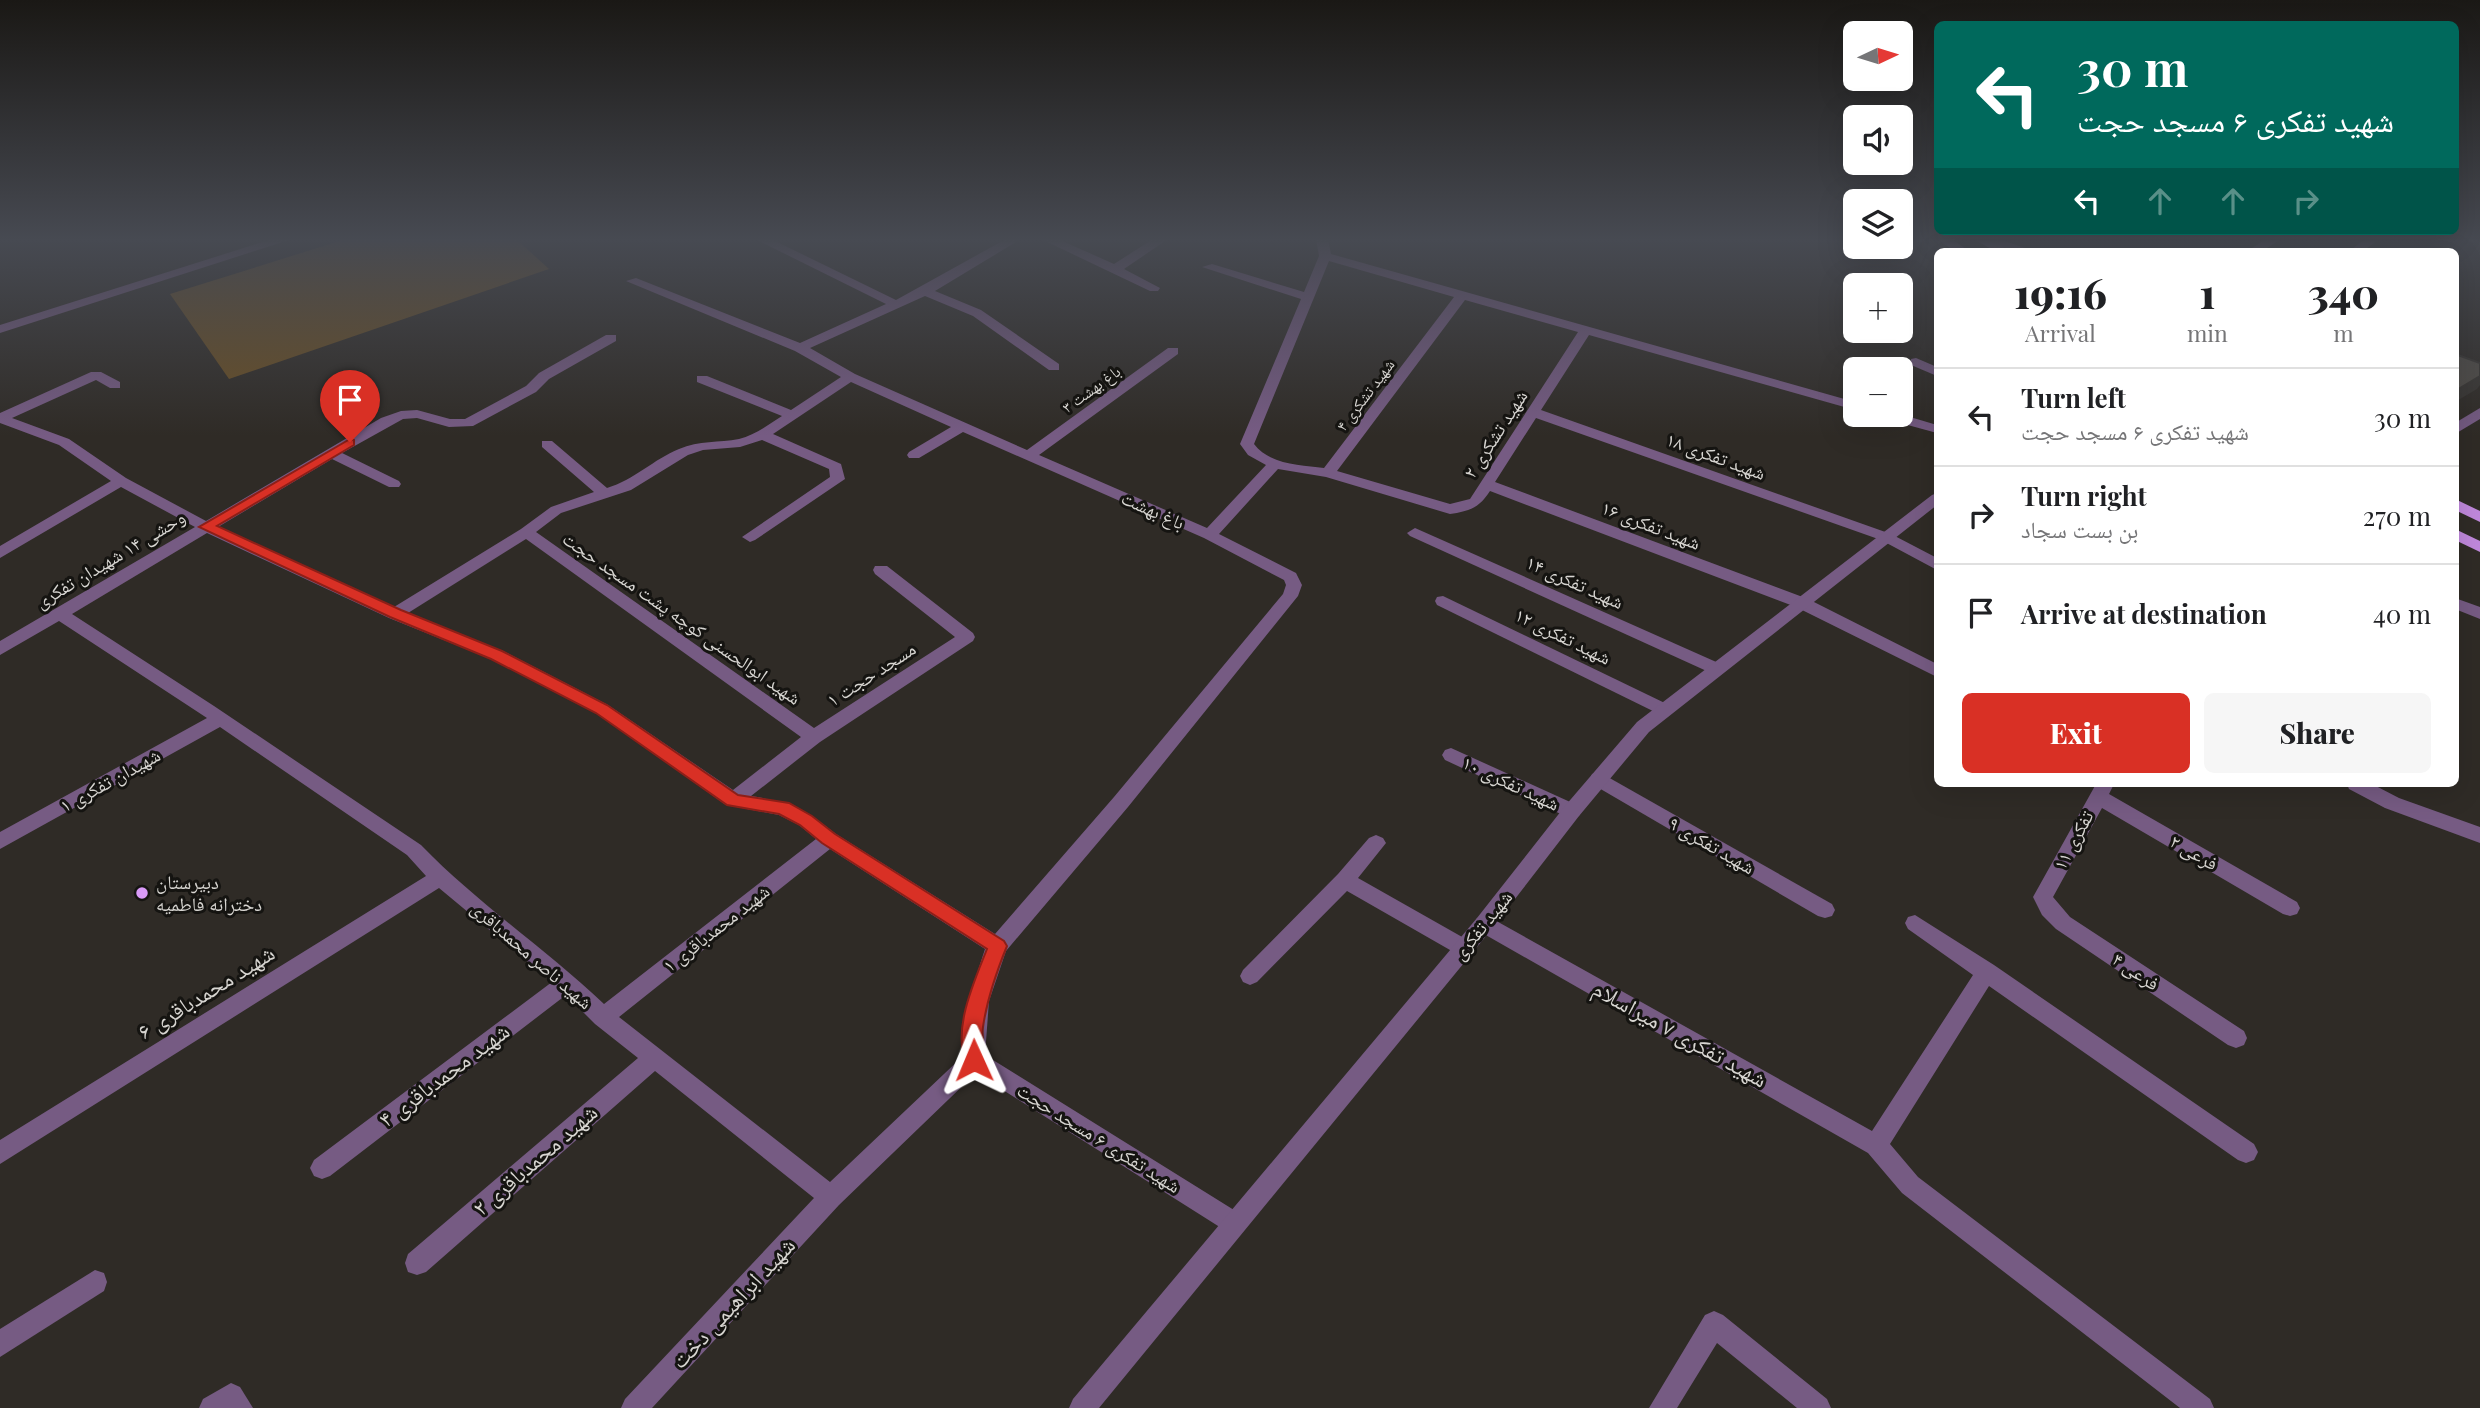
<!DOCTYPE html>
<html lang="en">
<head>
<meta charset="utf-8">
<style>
	body { margin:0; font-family:"Playfair Display","Noto Naskh Arabic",serif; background:#f6f6f6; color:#202124; height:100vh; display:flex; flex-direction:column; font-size:26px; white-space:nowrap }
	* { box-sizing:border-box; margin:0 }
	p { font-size:23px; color:#757577 }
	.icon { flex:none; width:38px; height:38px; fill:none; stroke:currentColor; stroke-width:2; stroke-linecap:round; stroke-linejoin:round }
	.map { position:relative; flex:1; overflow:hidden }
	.sheet { position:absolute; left:1934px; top:248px; width:525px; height:539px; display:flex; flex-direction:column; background:#fff; border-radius:10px; box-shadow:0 7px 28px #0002 }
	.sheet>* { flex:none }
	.banner { position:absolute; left:1934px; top:21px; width:525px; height:214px; border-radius:10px; box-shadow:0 7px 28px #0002; background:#00695c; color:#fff; overflow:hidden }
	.needle { width:46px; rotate:86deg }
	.buttons { position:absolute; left:1843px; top:21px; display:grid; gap:14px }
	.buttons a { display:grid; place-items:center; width:70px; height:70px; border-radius:10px; background:#fff; box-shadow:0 7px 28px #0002; font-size:35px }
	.pin { position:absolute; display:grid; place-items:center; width:60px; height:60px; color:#fff; margin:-72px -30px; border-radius:50% 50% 50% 0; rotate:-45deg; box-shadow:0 0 7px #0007 }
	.pin .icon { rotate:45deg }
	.me { position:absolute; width:77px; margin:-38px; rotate:359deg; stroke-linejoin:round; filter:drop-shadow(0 0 5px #0008) }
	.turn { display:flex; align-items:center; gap:24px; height:147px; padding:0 28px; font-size:32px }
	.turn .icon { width:91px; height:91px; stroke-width:2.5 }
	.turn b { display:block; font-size:49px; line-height:60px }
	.lanes { display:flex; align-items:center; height:66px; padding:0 28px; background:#0003; justify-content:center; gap:35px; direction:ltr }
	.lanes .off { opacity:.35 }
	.eta { display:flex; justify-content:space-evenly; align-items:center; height:119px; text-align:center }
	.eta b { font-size:42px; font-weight:800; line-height:49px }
	.action { display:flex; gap:14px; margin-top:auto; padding:14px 28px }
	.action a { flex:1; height:80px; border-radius:10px; background:#d93025; color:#fff; font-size:28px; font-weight:800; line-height:80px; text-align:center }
	.action a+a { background:#f6f6f6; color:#202124 }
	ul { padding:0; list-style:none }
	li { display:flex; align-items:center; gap:21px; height:98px; padding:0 28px; border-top:2px solid #e0e0e0 }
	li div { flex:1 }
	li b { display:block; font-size:26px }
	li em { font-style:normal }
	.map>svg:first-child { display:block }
	.green { fill:#694e23 }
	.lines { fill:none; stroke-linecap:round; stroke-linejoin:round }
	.minor { fill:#765b83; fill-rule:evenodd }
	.tertiary { fill:#765b83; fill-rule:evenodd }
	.secondary { fill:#9f74b5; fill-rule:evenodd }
	.primary { fill:#bf88db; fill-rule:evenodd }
	.shaded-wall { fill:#383531 }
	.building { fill:#504c46; stroke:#383531; stroke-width:2 }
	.route { fill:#d93025; stroke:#8d1f18; stroke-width:2 }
	.poi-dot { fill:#d99af7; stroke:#151411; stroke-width:2.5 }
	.labels { text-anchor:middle; stroke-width:6; stroke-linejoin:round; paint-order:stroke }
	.far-street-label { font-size:16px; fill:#d7d5d1; stroke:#151411 }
	.street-label { font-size:19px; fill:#d7d5d1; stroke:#151411 }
	.poi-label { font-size:19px; fill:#d7d5d1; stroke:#151411; text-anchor:start }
	.near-street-label { font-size:23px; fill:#d7d5d1; stroke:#151411 }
</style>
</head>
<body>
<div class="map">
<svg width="2480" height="1408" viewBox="0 0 2480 1408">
	<rect width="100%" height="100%" fill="#2f2b26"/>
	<path class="green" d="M346 239H516L549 269 229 379 170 294Z"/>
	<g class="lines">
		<g class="minor">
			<path d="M272 239H292L0 333V325Z"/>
			<path d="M755 239H771L896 300 1006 239H1021L935 291 981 310 1059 364V370H1049L973 316 925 296 810 348 855 374 1027 450 1168 348H1178V354L1039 455 1207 528 1266 465 1248 455 1240 444 1301 299 1202 267 1212 264 1304 292 1319 256 1316 239H1328L1331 254 1855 402V410L1589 335 1541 410 1891 534 1937 558V570L1881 540 1536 418 1495 482 1808 599 1937 664V677L1796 607 1490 491C1479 508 1470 511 1450 514L1326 477 1278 469 1219 534 1296 573 1302 585 1298 596 1128 807 1006 951 989 1001 985 1055 1242 1215 1246 1223 1242 1231 1234 1235 1226 1231 976 1073 839 1205 652 1408H621L625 1399 814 1198 655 1071 426 1272 417 1275 408 1272 405 1263 408 1254 638 1058 595 1024 566 995 330 1176 322 1179 314 1176 310 1168 314 1160 552 982 439 888 0 1164V1140L426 876 407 855 220 727 0 849V832L207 718 59 621 0 655V641L195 527 121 487 0 558V546L111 481 59 445 0 423V413L91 372H101L120 382V388H110L96 380 12 418 69 439 126 478 206 521 381 418 401 411 417 410 450 419H465L526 386 539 373 606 335H616V341L549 379 536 392 473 426 449 427 417 418 403 419 342 453 399 481 401 484 399 487H389L332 459 218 527 394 607 521 529 551 507 594 492 542 447V441H552L607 488C634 480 654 459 679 449 699 440 719 443 739 439 755 435 768 425 782 416L697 382V376H707L791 410 841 377 795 351 626 281 636 278 800 343 886 304ZM1329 261 1454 297 1324 468C1301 465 1270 465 1254 444ZM1465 300 1578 332 1470 499 1450 504 1337 471ZM851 382 951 427 909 452 907 455 909 458H919L963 432 1204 538 1284 580 1286 585 1283 594 1114 797 995 934 836 834C806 810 789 802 751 796L820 742 973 641 975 637 973 633 887 566H875L873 570 875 574 955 637 814 728 536 532 561 513 631 490 688 455 703 450 740 447 762 440 829 469 830 477 742 537 750 542 755 540 845 479 841 464 773 434ZM207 533 389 618 491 659 596 713 726 805 779 815 799 825 816 839 604 1004C545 948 477 903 421 845L214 706 72 614ZM526 539 801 737 733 790 608 705 503 651 408 613ZM830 849 985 949 968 1001 963 1056 830 1182 619 1017Z"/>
			<path d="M1041 239H1058L1114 264 1153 239H1168L1124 269 1160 288 1158 291H1150Z"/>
			<path d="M1916 358 1937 367V376L1911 365V359Z"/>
			<path d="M2480 408V419L2455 434V423Z"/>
			<path d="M1900 414 1937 425V433L1882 418 1880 415Z"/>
			<path d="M1415 528 1723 665 1726 669 1717 675 1711 673 1410 536 1407 533Z"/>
			<path d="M1443 596 1671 706 1674 710 1671 714H1659L1437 605 1435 601 1437 597Z"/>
			<path d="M2455 598 2480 607V619L2455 609Z"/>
			<path d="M1451 748 1579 806 1581 811 1579 816 1572 818 1565 816 1445 760 1442 755 1445 750Z"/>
			<path d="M1599 772 1832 904 1835 910 1832 916 1825 918 1818 916 1592 784 1590 779 1592 774Z"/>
			<path d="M2096 784H2114L2109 794 2297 902 2300 908 2297 914 2290 916 2283 914 2102 808 2053 897 2070 917 2244 1031 2247 1038 2244 1045 2236 1048 2228 1045 2056 929 2042 915 2033 897Z"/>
			<path d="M2347 784H2372L2399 798 2480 827V843L2385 808 2349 789Z"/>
			<path d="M1376 835 1383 838 1386 843 1358 878 1471 942 1474 948 1471 954 1464 957 1457 954 1347 891 1257 982 1250 985 1243 982 1240 976 1243 970 1338 874 1369 838Z"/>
			<path d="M1915 915 1994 965 2254 1144 2258 1152 2254 1160 2246 1163 2238 1160 1989 986 1890 1144 1918 1177 2210 1399 2214 1408H2180L1902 1193 1868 1153 1477 930 1474 924 1477 918 1484 916 1491 918 1872 1131 1973 975 1908 929 1905 923 1908 917Z"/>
			<path d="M95 1270 104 1273 107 1282 104 1291 0 1357V1329Z"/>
			<path d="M1714 1311 1723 1315 1827 1399 1831 1408H1797L1717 1343 1677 1408H1649L1705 1315Z"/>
			<path d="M231 1383 240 1387 253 1408H199L203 1399Z"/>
		</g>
		<path class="tertiary" d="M1937 493V505L1649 732 1579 816 1491 930 1099 1408H1069L1073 1399 1477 918 1565 806 1637 722 1932 495Z"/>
		<g class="secondary">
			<path d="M1978 239H1999L2037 252H2018Z"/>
			<path d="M2266 239H2281L2261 252H2246Z"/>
			<path d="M2365 239H2379L2362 252H2348Z"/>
		</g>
		<g class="primary">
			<path d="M1937 239H1952L1970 252H1956Z"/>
			<path d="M1973 239H1989L2012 252H1997Z"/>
			<path d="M2455 499 2480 511V522L2455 510Z"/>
			<path d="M2455 529 2480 541V552L2455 540Z"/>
		</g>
	</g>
	<path class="shaded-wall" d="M2480 376V385L2477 389 2455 402V391Z"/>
	<path class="building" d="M2455 354 2480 363V376L2455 391Z"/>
	<linearGradient id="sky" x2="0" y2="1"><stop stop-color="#1a1815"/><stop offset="0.55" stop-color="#474a52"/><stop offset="1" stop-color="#474a52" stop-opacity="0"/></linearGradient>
	<rect width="2480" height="436" fill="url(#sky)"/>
	<path class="route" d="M350 439 354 440V445L217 526 401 610 502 651 607 705 738 795 789 803 812 816 835 834 1004 941 1007 946C996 973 987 999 983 1027 981 1040 987 1054 981 1066L974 1069 967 1066C951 1031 974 982 987 949L822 843 800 825 779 814 727 805 596 713 491 659 390 617 199 527Z"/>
	<circle class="poi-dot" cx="142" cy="893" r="7"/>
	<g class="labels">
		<g class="far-street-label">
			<text transform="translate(1091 389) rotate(-36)" y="6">باغ بهشت ۳</text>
			<text transform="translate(1365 395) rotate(-53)" y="6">شهید تشکری ۴</text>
		</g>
		<g class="street-label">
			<text transform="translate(1495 434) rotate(-57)" y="7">شهید تشکری ۲</text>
			<text transform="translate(1716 456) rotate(20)" y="7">شهید تفکری ۱۸</text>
			<text transform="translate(1153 510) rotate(24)" y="7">باغ بهشت</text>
			<text transform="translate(1651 525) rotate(21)" y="7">شهید تفکری ۱۶</text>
			<text transform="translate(110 559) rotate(-31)" y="7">وحشی ۱۴ شهیدان تفکری</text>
			<text transform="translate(1575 582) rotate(24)" y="7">شهید تفکری ۱۴</text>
			<text transform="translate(682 618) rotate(35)" y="7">شهید ابوالحسنی کوچه پشت مسجد حجت</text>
			<text transform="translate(1563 636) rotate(26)" y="7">شهید تفکری ۱۲</text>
			<text transform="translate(871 674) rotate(-33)" y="7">مسجد حجت ۱</text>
			<text transform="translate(110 780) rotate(-29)" y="7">شهیدان تفکری ۱</text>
			<text transform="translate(1511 783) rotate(25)" y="7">شهید تفکری ۱۰</text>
			<text transform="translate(2073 840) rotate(-62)" y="7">تفکری ۱۱</text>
			<text transform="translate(1712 845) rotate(30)" y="7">شهید تفکری ۹</text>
			<text transform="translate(2194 852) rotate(30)" y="7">فرعی ۲</text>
			<text transform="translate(1482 925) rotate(-51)" y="7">شهید تفکری</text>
			<text transform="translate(716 928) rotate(-38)" y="7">شهید محمدباقری ۱</text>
			<text transform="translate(532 955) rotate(41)" y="7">شهید ناصر محمدباقری</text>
			<text transform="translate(2136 971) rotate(34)" y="7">فرعی ۴</text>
			<text transform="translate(1099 1138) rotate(32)" y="7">شهید تفکری ۶ مسجد حجت</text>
		</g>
		<g class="poi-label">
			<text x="156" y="889">دبیرستان<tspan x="156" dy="22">دخترانه فاطمیه</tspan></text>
		</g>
		<g class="near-street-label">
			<text transform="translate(206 992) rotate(-32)" y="8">شهید محمدباقری ۶</text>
			<text transform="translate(1680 1034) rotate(29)" y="8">شهید تفکری ۷ میراسلام</text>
			<text transform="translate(444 1075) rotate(-37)" y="8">شهید محمدباقری ۴</text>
			<text transform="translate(535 1160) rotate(-41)" y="8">شهید محمدباقری ۲</text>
			<text transform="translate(733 1303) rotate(-47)" y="8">شهید ابراهیمی دخت</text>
		</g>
	</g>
</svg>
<div class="buttons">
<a><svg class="needle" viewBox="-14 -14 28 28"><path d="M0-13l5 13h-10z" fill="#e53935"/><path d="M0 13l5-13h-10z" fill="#757577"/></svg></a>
<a><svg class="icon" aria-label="sound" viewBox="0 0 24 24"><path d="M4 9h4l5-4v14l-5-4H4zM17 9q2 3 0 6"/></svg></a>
<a><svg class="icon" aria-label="layers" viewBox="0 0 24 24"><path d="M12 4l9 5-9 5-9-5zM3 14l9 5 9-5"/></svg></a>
<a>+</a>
<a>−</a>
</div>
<div class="pin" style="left:350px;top:442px;background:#d93025"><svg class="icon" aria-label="arrive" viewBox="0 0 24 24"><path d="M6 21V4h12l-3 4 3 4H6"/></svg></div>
<svg class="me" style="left:974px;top:1060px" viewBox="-20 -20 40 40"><path d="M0-17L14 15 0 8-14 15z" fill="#d93025" stroke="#fff" stroke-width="4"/></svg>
<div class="banner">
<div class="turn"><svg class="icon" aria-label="left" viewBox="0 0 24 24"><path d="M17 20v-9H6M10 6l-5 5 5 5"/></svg><div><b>30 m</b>شهید تفکری ۶ مسجد حجت</div></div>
<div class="lanes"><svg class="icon" aria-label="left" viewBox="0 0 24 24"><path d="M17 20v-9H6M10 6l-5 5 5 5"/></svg><svg class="icon off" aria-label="ahead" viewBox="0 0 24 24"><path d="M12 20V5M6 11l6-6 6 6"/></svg><svg class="icon off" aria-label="ahead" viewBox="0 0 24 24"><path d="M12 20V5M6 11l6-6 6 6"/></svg><svg class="icon off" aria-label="right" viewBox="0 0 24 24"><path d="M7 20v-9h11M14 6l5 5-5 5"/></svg></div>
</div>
<section class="sheet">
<div class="eta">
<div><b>19:16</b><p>Arrival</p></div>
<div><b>1</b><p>min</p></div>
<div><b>340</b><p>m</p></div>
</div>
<ul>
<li><svg class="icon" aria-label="left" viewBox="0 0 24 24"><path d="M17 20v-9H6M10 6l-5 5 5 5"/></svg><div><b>Turn left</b><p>شهید تفکری ۶ مسجد حجت</p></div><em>30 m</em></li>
<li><svg class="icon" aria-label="right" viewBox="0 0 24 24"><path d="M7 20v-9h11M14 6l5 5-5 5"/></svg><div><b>Turn right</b><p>بن بست سجاد</p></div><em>270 m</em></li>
<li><svg class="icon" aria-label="arrive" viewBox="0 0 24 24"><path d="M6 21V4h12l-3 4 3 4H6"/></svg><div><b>Arrive at destination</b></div><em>40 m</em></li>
</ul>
<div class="action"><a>Exit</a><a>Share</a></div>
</section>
</div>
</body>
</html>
